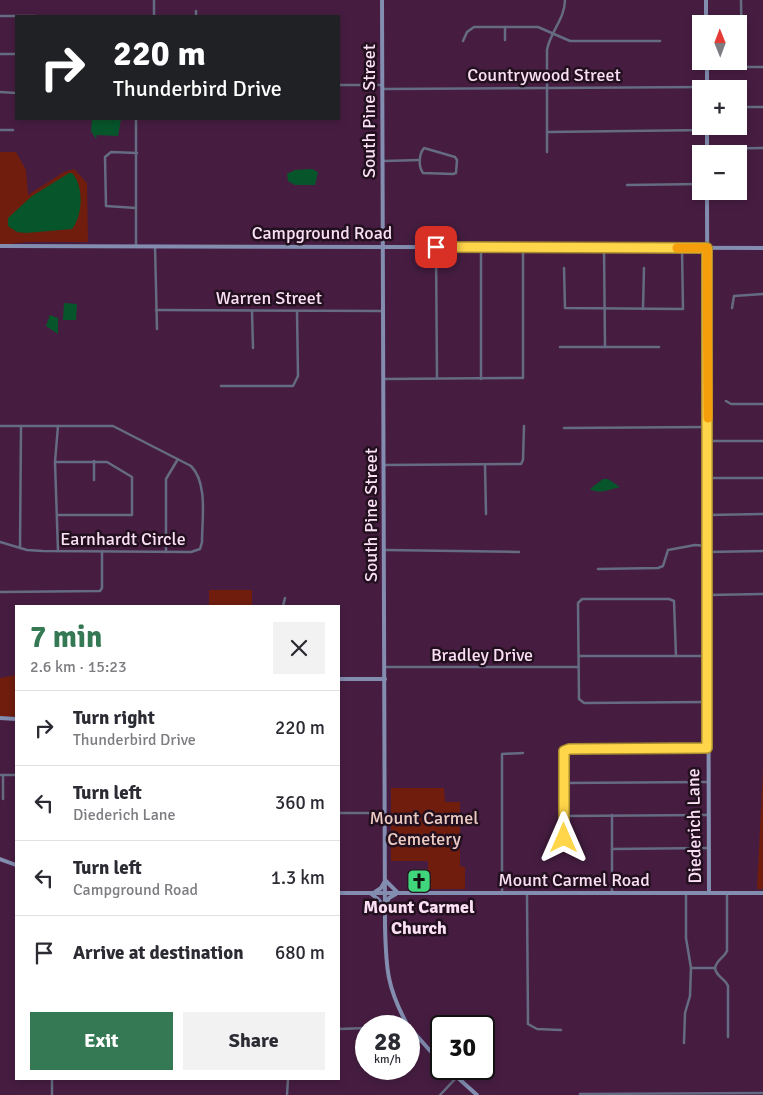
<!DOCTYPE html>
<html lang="en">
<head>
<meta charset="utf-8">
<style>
	body { margin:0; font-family:Signika,sans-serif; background:#f2f2f3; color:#2b2b33; height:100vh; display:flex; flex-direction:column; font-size:19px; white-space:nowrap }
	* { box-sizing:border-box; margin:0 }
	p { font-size:16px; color:#7c7c81 }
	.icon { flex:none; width:28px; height:28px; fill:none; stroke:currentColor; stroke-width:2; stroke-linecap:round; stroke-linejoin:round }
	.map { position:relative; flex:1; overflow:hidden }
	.sheet { position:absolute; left:15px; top:605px; width:325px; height:475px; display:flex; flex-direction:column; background:#fff; border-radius:0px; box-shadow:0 2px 8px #0003 }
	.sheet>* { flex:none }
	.guide { position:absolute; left:15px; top:15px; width:325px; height:105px; border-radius:0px; box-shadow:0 2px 8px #0003; background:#202124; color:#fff; overflow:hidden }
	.needle { width:32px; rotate:359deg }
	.tools { position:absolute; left:692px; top:15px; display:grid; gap:10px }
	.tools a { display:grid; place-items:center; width:55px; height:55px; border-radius:0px; background:#fff; box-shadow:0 2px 8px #0003; font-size:25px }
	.speed { position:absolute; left:355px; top:1015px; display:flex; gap:10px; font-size:25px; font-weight:700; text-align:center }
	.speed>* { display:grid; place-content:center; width:65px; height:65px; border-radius:50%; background:#fff; box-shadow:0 2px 8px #0003; line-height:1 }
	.speed small { font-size:12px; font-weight:400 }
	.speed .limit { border:2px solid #111; border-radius:8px; background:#fff; color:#111 }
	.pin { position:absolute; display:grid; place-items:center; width:42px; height:42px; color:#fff; margin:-21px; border-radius:10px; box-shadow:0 2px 8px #0006 }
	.me { position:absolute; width:55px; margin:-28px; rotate:0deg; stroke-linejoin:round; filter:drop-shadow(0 0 4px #0008) }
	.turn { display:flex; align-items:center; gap:18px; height:105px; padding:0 15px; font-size:22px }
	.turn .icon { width:65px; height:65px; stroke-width:2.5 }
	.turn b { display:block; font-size:35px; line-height:42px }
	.round { display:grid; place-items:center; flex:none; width:52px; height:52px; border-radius:0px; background:#f2f2f3 }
	.headline { display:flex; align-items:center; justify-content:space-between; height:85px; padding:0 15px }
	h1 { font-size:30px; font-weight:800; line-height:38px; color:#347854 }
	.action { display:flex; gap:10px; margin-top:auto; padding:10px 15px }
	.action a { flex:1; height:58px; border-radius:0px; background:#347854; color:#fff; font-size:20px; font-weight:800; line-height:58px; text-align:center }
	.action a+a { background:#f2f2f3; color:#2b2b33 }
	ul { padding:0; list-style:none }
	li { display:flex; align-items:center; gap:15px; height:75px; padding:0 15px; border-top:1px solid #e1e1e2 }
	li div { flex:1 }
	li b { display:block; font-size:19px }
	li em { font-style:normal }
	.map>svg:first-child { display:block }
	.green { fill:#701d0e }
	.water { fill:#07562b }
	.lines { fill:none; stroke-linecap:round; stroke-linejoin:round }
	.street { stroke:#656b82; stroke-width:2.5 }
	.secondary { stroke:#828db0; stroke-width:4 }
	.route-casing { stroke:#a68a30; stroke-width:12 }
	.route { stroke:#ffd54a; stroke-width:9 }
	.slow { stroke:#f59e0b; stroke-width:9 }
	.labels { text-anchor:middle; stroke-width:5; stroke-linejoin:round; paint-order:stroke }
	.street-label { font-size:18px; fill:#fadff5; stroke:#22101f }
	.park-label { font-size:18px; fill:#ebcac2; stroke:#22101f }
	.poi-label { font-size:18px; font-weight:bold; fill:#fadff5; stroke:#22101f }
</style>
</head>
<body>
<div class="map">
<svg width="763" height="1095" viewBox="0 0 763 1095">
	<rect width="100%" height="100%" fill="#461d41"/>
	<g class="green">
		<path d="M0 152H16L26 170 28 195 64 172 74 169 87 183 88 242H27L0 245Z"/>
		<rect x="209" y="590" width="43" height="16"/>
		<path d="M16 675V717L0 716V678Z"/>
		<path d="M763 767V889H757Z"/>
		<path d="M391 788H444L445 802H460V866L465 867V889H428V861H391Z"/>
	</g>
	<g class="water">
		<path d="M92 119H121L118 136 97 135 96 139 91 131Z"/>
		<path d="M312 169 318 172 315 185H295L288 181 287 174 295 170Z"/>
		<path d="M69 173H72C84 186 83 215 72 229L26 233 17 232 8 226V218L32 196Z"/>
		<path d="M64 303 77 304 76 320H63Z"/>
		<path d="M50 315 58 318V334L46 326Z"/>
		<path d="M603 479H608L620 487C611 489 599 495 590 489Z"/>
	</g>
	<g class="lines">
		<g class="street">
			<path d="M741 0 742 67"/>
			<path d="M196 11V16"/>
			<path d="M0 16H36"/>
			<path d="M154 16V0"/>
			<path d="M505 40V27"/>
			<path d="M463 41 467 32 474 27H538L570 41H660"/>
			<path d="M0 54H16"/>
			<path d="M707 67H763"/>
			<path d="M339 85H382"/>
			<path d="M383 89 706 87"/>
			<path d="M0 92 16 93"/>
			<path d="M739 107H763"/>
			<path d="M0 130H13"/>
			<path d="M548 132 707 130"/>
			<path d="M424 148 455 157 457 160 456 173 453 174 423 173C418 166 419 154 424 148Z"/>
			<path d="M707 149 763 148"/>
			<path d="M547 152V50C550 32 565 19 565 0"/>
			<path d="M383 161 420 160"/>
			<path d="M627 185 701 184"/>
			<path d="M136 208 106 206 105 157 111 152 137 153"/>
			<path d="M136 245V119"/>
			<path d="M155 246 157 329"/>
			<path d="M436 247 437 378"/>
			<path d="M481 248V379"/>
			<path d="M604 248 605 347"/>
			<path d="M564 268 565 308 683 309 682 248"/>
			<path d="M732 308 734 296 763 294"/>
			<path d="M643 309 644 268"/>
			<path d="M156 310 383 311"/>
			<path d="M252 311 253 348"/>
			<path d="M560 347H659"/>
			<path d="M384 379 523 378V248"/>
			<path d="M221 386H293L298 376 297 311"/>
			<path d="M726 401 731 404H763"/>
			<path d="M0 426H113L191 466C208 483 202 519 202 542L200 549 191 552 43 551 27 550 0 542"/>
			<path d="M58 426 55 462 58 551"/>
			<path d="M564 428 708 427"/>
			<path d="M708 441H763"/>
			<path d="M94 461V480"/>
			<path d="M55 462H107L132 477V515H58"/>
			<path d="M384 465 521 464 523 460 524 426"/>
			<path d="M485 465 486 514"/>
			<path d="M708 478H763"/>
			<path d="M708 515 763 514"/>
			<path d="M20 548 21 426"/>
			<path d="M385 550 519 552"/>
			<path d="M166 552V479L178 459"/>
			<path d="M707 552 763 551"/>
			<path d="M598 569 658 568 663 566 668 550 695 545 707 546"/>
			<path d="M0 592 100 591 102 588V551"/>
			<path d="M708 595 763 594"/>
			<path d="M283 606 285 598"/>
			<path d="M579 656H707"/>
			<path d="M676 656 674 601 669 599H582L578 603 579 699 584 703 707 702"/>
			<path d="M385 667H578"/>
			<path d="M0 775H16"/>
			<path d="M563 783 708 782"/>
			<path d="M3 799V775"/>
			<path d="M339 813H384"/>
			<path d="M612 815V893"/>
			<path d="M564 816 708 815"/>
			<path d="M567 843 564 838V751L569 749 707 748"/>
			<path d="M612 849 708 848"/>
			<path d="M502 894V754L523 753"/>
			<path d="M527 894 528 1024 537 1029 561 1030"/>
			<path d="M727 894V951C724 958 717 959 715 968 716 977 725 978 728 986V1037"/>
			<path d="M691 968H715"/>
			<path d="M339 1029 366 1028"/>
			<path d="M684 1043 685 1013 690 996 691 968 686 938V894"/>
			<path d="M580 1094 763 1093"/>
			<path d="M52 1095V1079"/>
			<path d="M287 1095 288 1079"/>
			<path d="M440 1095 457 1077"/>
		</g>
		<g class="secondary">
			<path d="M382 0 385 926C386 969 387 988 408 1026"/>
			<path d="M706 0V24"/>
			<path d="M707 89V61"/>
			<path d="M707 126V154"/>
			<path d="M707 191 709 893"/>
			<path d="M0 246 763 248"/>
			<path d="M339 679H385"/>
			<path d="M0 718 16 719"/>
			<path d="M0 859 16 865"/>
			<path d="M386 881 397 892"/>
			<path d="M375 892 381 888 385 881"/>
			<path d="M339 893H763"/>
			<path d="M370 893 378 899 384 907"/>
			<path d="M386 905 389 898 396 894"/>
			<path d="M409 1027 441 1063"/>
			<path d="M448 1069 477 1095"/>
		</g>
	</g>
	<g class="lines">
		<g class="route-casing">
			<path id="route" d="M436 247 707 248V748L569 749 564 751V838"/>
		</g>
		<use href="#route" class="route"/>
		<path class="slow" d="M677 248H707L708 418"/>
	</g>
	<defs>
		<g id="church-square" transform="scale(1.25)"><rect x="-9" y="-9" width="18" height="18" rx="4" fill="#40d77c" stroke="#22101f"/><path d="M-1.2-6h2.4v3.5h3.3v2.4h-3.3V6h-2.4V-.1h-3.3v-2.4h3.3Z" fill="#111"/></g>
	</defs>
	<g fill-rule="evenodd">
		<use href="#church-square" x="419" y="881"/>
	</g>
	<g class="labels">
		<g class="street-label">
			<text x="544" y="81">Countrywood Street</text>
			<text transform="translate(369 111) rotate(-90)" y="6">South Pine Street</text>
			<text x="322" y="239">Campground Road</text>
			<text x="269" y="304">Warren Street</text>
			<text transform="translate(371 515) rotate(-90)" y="6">South Pine Street</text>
			<text x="123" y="545">Earnhardt Circle</text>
			<text x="482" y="661">Bradley Drive</text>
			<text transform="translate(694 826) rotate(-91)" y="6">Diederich Lane</text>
			<text x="574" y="886">Mount Carmel Road</text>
		</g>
		<g class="park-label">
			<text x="424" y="824">Mount Carmel<tspan x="424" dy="21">Cemetery</tspan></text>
		</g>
		<g class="poi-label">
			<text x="419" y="913">Mount Carmel<tspan x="419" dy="21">Church</tspan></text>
		</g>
	</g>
</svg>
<div class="tools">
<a><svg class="needle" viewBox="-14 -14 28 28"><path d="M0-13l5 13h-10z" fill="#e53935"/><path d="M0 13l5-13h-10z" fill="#7c7c81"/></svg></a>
<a>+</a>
<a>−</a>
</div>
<div class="speed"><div>28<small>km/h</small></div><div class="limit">30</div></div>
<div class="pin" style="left:436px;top:247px;background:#d93025"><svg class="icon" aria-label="arrive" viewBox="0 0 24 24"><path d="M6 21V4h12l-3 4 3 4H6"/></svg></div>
<svg class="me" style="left:564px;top:838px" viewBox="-20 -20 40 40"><path d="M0-17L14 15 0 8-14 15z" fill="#ffd54a" stroke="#fff" stroke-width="4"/></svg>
<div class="guide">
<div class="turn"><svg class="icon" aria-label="right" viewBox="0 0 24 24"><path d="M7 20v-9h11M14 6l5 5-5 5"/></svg><div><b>220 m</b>Thunderbird Drive</div></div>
</div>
<section class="sheet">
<div class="headline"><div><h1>7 min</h1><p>2.6 km · 15:23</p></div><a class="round"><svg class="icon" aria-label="close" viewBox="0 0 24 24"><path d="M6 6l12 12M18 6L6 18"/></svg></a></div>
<ul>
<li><svg class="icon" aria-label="right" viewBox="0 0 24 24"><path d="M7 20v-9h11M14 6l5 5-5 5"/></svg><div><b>Turn right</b><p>Thunderbird Drive</p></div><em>220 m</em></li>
<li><svg class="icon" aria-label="left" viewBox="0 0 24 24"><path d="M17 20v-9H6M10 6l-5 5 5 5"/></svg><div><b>Turn left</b><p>Diederich Lane</p></div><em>360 m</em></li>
<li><svg class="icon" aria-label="left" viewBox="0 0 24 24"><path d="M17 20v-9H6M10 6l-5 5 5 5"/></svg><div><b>Turn left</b><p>Campground Road</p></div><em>1.3 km</em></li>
<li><svg class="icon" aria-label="arrive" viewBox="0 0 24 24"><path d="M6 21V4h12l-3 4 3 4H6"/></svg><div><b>Arrive at destination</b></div><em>680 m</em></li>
</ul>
<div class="action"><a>Exit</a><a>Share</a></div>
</section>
</div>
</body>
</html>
